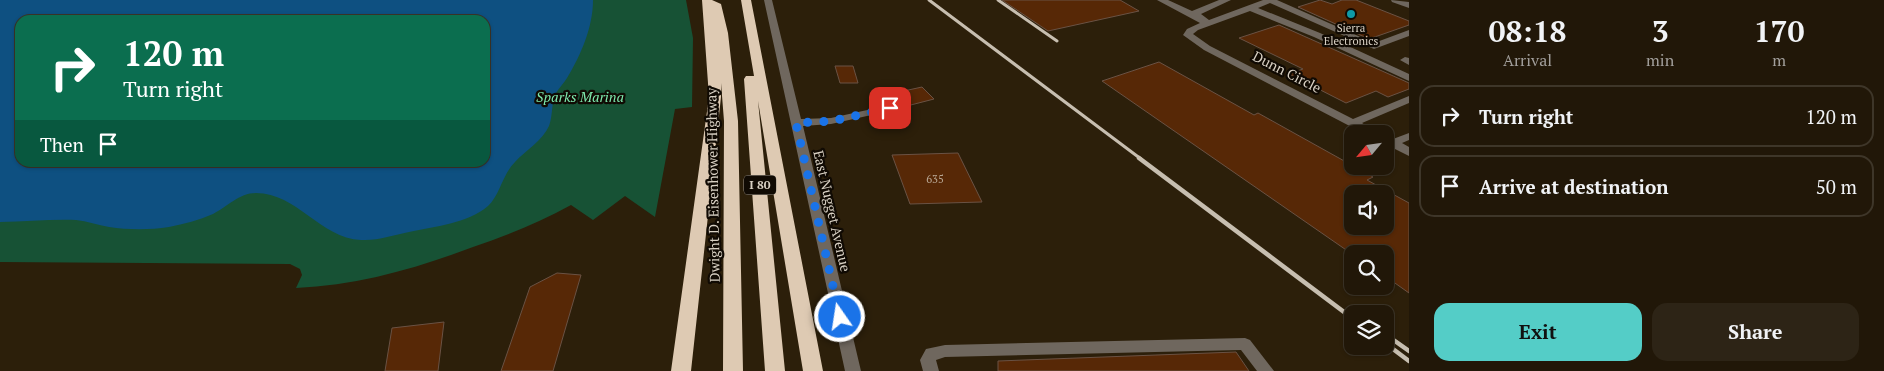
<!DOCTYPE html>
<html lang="en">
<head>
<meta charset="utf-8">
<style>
	body { margin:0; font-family:"PT Serif",serif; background:#2d2416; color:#f1f3f6; height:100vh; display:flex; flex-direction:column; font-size:19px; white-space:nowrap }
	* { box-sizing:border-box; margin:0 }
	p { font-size:16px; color:#a29f9c }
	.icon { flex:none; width:28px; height:28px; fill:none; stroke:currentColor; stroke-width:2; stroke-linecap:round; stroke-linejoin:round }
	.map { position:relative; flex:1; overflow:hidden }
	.side { display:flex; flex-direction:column; background:#211708; width:475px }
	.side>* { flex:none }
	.banner { position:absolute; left:15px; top:15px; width:475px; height:152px; border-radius:15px; box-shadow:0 1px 4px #0004,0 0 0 1px #3e3629; background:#0b6e4f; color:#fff; overflow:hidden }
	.needle { width:32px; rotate:241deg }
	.fabs { position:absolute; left:1344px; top:125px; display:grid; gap:10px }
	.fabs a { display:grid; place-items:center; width:50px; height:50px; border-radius:10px; background:#211708; box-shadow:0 1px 4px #0004,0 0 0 1px #3e3629; font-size:25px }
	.pin { position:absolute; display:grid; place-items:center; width:42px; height:42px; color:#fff; margin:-21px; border-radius:10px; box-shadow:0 2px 8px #0006 }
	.me { position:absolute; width:55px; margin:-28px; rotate:347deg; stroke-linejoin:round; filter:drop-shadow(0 0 4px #0008) }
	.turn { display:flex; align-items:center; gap:18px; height:105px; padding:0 25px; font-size:22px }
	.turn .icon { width:65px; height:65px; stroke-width:2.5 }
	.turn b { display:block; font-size:35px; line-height:42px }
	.then { display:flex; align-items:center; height:48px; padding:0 25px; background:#0003; gap:10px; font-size:19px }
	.eta { display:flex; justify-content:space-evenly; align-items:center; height:85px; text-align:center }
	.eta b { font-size:30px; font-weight:600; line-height:35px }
	.primary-button { display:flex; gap:10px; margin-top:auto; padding:10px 25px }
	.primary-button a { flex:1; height:58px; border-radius:15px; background:#54cdc7; color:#111; font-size:20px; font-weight:600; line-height:58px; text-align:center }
	.primary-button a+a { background:#2d2416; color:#f1f3f6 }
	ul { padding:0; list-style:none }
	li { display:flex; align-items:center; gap:15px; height:62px; margin:0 10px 8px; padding:0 15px; border:2px solid #3e3629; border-radius:15px }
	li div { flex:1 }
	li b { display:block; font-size:19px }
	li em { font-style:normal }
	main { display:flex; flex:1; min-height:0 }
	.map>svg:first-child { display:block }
	.green { fill:#175235; fill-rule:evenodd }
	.water { fill:#0e5081; fill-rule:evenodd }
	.building { fill:#572806; stroke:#6a5244; fill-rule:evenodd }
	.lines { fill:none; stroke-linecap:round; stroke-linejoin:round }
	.minor { fill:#6f675e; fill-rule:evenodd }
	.highway { fill:#decab3; fill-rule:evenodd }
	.rail-far1 { stroke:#c7beb0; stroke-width:3 }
	.rail { stroke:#c7beb0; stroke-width:4.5 }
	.route { stroke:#1a73e8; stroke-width:9; stroke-dasharray:0 16.2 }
	.culture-dot { fill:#0f9aa8; stroke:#100a03; stroke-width:2 }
	.labels { text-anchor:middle; stroke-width:4.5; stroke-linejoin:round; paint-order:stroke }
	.far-poi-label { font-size:11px; fill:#d9d1c4; stroke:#100a03 }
	.number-label { font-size:11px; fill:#b8a794 }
	.shield { fill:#100a03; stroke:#9d958a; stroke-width:1 }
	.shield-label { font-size:12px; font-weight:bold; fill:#d9d1c4 }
	.street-label { font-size:14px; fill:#d9d1c4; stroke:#100a03 }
	.park-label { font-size:14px; font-style:italic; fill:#7eeaae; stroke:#100a03 }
</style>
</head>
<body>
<main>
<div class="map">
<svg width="1409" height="371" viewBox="0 0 1409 371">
	<rect width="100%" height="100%" fill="#2c1f0a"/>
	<path class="green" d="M0 0H686L693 38 692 107 675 109 655 217 625 196 593 220 571 205C539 223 507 235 473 247 415 269 358 285 296 288L302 275 300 269 290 264 0 262ZM20 20H485V162H20Z"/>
	<path class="water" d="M0 0H593C593 27 581 55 567 78 564 83 559 88 556 93 551 103 553 116 549 126 543 140 525 151 515 162 502 175 500 195 488 206 467 224 435 226 409 232 393 235 378 241 361 240 320 238 297 193 256 193 239 193 227 207 213 214 199 220 184 224 169 227 150 230 128 230 109 227 98 225 87 221 76 220 51 219 25 222 0 222ZM20 20H485V162H20Z"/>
	<g class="building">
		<path d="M1002 0H1120L1139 11 1048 31Z"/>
		<path d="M1320 0 1332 4 1342 0H1356L1409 21V25L1369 39 1298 7Z"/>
		<path d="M1279 25 1409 83V89L1388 97 1376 91 1346 103 1289 74 1303 69 1239 38Z"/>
		<path d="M1159 62 1254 115 1258 113 1373 177 1367 180 1409 203V293L1385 276V254H1352L1102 81ZM1352 194H1385V226H1352Z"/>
		<path d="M835 66H853L858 83H840Z"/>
		<path d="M922 87 934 99 903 107 890 94Z"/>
		<path d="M958 153 982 202 910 204 892 155Z"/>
		<path d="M557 273 581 275 553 371H501L530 287Z"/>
		<path d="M444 322 438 371H385L392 328Z"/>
		<path d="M1236 352 1249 371H998V361Z"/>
	</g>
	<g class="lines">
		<g class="minor">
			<path d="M764 0H772L801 119 831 118 890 105 896 108 894 110 831 124 803 126 861 371H845Z"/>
			<path d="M1157 0H1168L1192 11 1219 0H1231L1201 14 1209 20 1263 0H1277L1374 43 1409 30V36L1374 49 1270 3 1258 8 1320 33 1409 74V81L1314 37 1250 11 1198 30 1193 34 1210 46 1353 119 1409 96V103L1362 123 1380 134H1365L1204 50 1183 35 1187 29 1200 23Z"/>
			<path d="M1391 0 1409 2V8L1392 2Z"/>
			<path d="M1405 57 1409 58V65L1400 60Z"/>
			<path d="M1409 133V140L1402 143 1409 147V156L1385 144V136L1393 139Z"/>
			<path d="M1245 338 1250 340 1274 371H1257L1241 350 945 357 936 360 939 371H923L920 360 926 349 945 345Z"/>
		</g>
		<g class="highway">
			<path d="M702 0H712L721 4 728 33 738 121 743 371H723L724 121 721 83V97L691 371H671L709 97Z"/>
			<path d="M741 0H751L823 371H803L758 101 785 371H765L744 79 746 76H754Z"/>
		</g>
		<g class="rail-far1">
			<path d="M929 0 1141 159"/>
			<path d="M998 0 1057 41"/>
		</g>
		<g class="rail">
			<path d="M1139 158 1352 318"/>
			<path d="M1385 334 1409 351"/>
			<path d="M1385 343 1409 361"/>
		</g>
	</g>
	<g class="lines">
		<path class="route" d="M840 317 796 123 832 121 890 108"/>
	</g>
	<circle class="culture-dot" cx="1351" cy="14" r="5"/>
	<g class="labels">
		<g class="far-poi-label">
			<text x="1351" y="32">Sierra<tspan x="1351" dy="13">Electronics</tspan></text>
		</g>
		<g class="number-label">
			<text x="935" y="183">635</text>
		</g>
		<rect class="shield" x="744" y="175.5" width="32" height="19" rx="4"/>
		<g class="shield-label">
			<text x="760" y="189">I 80</text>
		</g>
		<g class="street-label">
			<text transform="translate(1287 72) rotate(27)" y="5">Dunn Circle</text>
			<text transform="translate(713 185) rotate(-91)" y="5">Dwight D. Eisenhower Highway</text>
			<text transform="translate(832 211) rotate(77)" y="5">East Nugget Avenue</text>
		</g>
		<g class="park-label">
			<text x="580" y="102">Sparks Marina</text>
		</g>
	</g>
</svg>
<div class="fabs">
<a><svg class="needle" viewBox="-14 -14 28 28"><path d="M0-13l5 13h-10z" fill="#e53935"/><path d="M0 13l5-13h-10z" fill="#a29f9c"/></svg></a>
<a><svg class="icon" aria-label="sound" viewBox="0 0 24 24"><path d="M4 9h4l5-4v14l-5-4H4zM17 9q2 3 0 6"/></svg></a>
<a><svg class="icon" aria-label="search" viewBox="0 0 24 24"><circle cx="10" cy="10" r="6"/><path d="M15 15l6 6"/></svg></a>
<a><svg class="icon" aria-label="layers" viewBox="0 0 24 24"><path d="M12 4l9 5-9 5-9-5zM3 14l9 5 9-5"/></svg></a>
</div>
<div class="pin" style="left:890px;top:108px;background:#d93025"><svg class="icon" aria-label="arrive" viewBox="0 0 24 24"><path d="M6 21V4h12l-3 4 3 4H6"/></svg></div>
<svg class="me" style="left:840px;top:317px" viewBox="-20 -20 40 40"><circle r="17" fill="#1a73e8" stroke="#fff" stroke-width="3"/><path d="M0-11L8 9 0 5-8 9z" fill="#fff"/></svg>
<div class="banner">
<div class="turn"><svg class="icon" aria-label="right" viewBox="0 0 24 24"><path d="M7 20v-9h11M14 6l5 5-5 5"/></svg><div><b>120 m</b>Turn right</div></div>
<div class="then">Then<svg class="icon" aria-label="arrive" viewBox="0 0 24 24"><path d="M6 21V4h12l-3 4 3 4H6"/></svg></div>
</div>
</div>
<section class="side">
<div class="eta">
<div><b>08:18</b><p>Arrival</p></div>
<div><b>3</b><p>min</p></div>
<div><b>170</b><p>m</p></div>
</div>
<ul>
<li><svg class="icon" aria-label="right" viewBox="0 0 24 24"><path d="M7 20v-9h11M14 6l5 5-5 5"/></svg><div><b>Turn right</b></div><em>120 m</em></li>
<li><svg class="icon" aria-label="arrive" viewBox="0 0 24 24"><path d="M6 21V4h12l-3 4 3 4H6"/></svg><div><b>Arrive at destination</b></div><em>50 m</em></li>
</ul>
<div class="primary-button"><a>Exit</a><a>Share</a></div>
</section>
</main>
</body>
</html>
